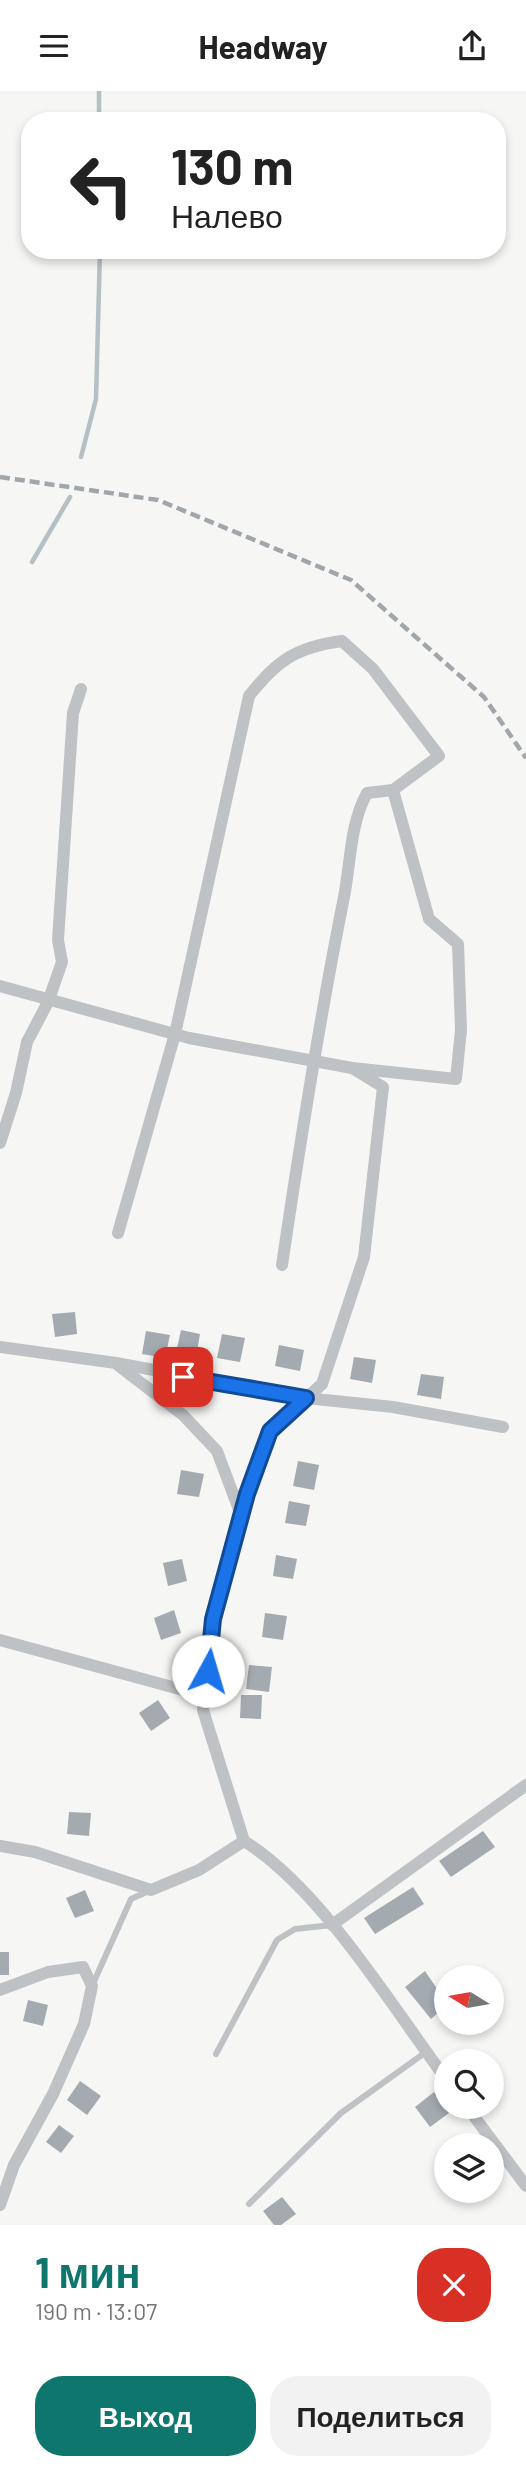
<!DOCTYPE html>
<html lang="ru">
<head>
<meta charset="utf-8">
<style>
	body { margin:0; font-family:Barlow,sans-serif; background:#f2f2f2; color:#222; height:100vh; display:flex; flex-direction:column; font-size:26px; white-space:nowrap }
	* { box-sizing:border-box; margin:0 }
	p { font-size:23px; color:#767676 }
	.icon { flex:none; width:38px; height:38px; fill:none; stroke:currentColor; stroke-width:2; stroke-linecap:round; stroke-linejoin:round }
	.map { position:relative; height:2134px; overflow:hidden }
	.panel { display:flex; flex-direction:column; background:#fff; flex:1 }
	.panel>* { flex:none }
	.top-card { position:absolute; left:21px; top:21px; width:485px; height:147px; border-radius:28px; box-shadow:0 4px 10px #0003; background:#fff; color:#222; overflow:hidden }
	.needle { width:46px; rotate:281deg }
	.tools { position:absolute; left:434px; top:1874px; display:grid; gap:14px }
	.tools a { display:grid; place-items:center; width:70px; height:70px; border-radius:50%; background:#fff; box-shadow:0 4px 10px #0003; font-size:35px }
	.pin { position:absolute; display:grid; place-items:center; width:60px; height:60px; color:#fff; margin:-30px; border-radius:14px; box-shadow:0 4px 10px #0006 }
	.me { position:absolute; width:77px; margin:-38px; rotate:6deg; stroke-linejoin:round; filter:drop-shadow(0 0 5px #0008) }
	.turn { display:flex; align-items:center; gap:24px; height:147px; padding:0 35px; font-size:32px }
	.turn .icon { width:91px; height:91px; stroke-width:2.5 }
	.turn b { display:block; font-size:49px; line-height:60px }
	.round { display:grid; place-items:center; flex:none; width:74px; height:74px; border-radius:28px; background:#f2f2f2 }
	.head { display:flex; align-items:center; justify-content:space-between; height:119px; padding:0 35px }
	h1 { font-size:42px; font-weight:700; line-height:52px; color:#0f766e }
	.action { display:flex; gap:14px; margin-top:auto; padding:14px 35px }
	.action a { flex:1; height:80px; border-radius:28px; background:#0f766e; color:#fff; font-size:28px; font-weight:700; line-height:80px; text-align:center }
	.action a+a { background:#f2f2f2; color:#222 }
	header { display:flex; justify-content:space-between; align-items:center; height:91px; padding:0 35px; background:#fff; font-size:32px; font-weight:700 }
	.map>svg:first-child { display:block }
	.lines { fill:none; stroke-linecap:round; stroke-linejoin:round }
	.stream { stroke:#b5c0c4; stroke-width:4.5 }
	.building { fill:#a4abb0 }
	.service { stroke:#bec2c5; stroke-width:6 }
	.minor { stroke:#bec2c5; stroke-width:12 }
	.rail { stroke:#a0a6aa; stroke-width:4.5; stroke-dasharray:10 5; stroke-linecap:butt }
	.route-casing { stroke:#114b97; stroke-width:18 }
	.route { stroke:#1a73e8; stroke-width:12 }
</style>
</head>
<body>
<header><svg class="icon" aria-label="menu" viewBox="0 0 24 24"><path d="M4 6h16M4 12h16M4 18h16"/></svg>Headway<svg class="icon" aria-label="share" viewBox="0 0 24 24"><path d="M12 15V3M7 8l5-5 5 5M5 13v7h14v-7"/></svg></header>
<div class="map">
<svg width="526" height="2134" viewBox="0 0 526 2134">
	<rect width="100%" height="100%" fill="#f6f6f4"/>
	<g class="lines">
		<g class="stream">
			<path d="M99 0V30"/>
			<path d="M81 366 96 308 100 159"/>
			<path d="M32 471 70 406"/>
		</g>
	</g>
	<g class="building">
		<path d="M75 1221 77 1243 55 1246 52 1223Z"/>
		<path d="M181 1239 200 1243 196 1266 176 1262Z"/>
		<path d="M146 1240 170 1244 165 1267 142 1263Z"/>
		<path d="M222 1243 245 1247 240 1271 217 1267Z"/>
		<path d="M279 1254 304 1259 300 1280 275 1275Z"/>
		<path d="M354 1266 376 1269 372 1292 350 1288Z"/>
		<path d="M421 1283 444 1286 441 1308 417 1304Z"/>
		<path d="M298 1370 319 1374 314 1399 293 1395Z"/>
		<path d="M181 1379 204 1383 199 1406 177 1403Z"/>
		<path d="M289 1410 310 1414 306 1435 285 1432Z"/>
		<path d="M276 1464 297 1468 293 1488 273 1485Z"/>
		<path d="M182 1468 187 1490 168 1495 163 1472Z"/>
		<path d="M174 1519 181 1542 161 1549 154 1527Z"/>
		<path d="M265 1522 287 1525 283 1549 262 1546Z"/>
		<path d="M249 1574 272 1576 269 1601 246 1598Z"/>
		<path d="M241 1604H262L261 1628 240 1627Z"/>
		<path d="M158 1609 170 1627 151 1640 139 1622Z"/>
		<path d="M69 1721 91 1722 89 1745 67 1743Z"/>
		<path d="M483 1740 495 1756 451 1786 439 1770Z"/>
		<path d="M413 1796 424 1813 375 1843 364 1827Z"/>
		<path d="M85 1799 94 1820 75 1827 66 1807Z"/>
		<rect x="0" y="1861" width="9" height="23"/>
		<path d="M425 1880 446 1911V1915L431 1928 405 1896Z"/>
		<path d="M28 1909 48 1914 43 1935 23 1930Z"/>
		<path d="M483 1964 488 1970H474Z"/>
		<path d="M80 1990 101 2005 87 2024 67 2009Z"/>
		<path d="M434 2001 449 2022 430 2036 415 2016Z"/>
		<path d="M59 2034 74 2045 61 2062 46 2051Z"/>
		<path d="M282 2106 296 2123 281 2134H274L263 2120Z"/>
	</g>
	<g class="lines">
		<g class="service">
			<path d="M92 1895 131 1808 149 1800"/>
			<path d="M216 1963 277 1849 295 1838 332 1834"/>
			<path d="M249 2113 341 2022 426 1961"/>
		</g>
		<g class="minor">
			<path d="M0 895 189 947 352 977 383 996 364 1166 322 1293 270 1340 247 1403 213 1528 203 1619 244 1750"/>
			<path d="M0 1052 16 1002 27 951 48 911 62 871 58 849 73 622 81 598"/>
			<path d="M118 1142 175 943 249 605C277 569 297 556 342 550L373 578 439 665 393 699 429 828 458 853 461 939 456 988 352 977"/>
			<path d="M282 1174C300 1052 319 931 343 811 351 774 349 735 367 702L393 699"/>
			<path d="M0 1256 116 1272 306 1307 393 1316 503 1336"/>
			<path d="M119 1275 183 1324 217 1360 241 1424"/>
			<path d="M0 1549 205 1605"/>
			<path d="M244 1750C321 1798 391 1914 446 1988"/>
			<path d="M0 1755 35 1761 151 1799 199 1779 244 1750"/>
			<path d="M332 1834 526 1694"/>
			<path d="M0 1899 48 1881 83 1876 92 1895 84 1933 53 2003 14 2074 0 2114"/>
			<path d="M467 2016 526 2095"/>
		</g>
		<path class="rail" d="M0 386 158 409 351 489 484 606 526 667"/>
	</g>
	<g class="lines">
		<g class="route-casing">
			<path id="route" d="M183 1286 306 1307 270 1340 247 1403 213 1528 208 1580"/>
		</g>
		<use href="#route" class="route"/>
	</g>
</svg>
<div class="tools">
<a><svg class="needle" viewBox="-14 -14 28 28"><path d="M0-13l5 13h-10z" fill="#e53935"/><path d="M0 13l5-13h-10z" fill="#767676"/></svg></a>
<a><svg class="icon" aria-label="search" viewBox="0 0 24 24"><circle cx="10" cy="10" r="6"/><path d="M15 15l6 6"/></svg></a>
<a><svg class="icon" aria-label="layers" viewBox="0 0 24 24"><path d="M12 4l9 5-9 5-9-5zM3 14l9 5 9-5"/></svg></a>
</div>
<div class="pin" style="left:183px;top:1286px;background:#d93025"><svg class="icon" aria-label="arrive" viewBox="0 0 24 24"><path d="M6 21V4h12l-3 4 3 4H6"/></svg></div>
<svg class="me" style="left:208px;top:1580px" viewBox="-20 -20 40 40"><circle r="19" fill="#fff"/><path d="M0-13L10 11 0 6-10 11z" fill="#1a73e8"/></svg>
<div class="top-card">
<div class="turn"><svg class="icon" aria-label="left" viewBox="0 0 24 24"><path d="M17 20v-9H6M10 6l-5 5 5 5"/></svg><div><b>130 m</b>Налево</div></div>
</div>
</div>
<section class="panel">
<div class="head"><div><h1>1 мин</h1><p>190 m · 13:07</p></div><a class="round" style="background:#d93025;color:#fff"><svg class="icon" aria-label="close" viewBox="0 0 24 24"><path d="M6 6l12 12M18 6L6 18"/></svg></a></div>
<div class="action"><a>Выход</a><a>Поделиться</a></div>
</section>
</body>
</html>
